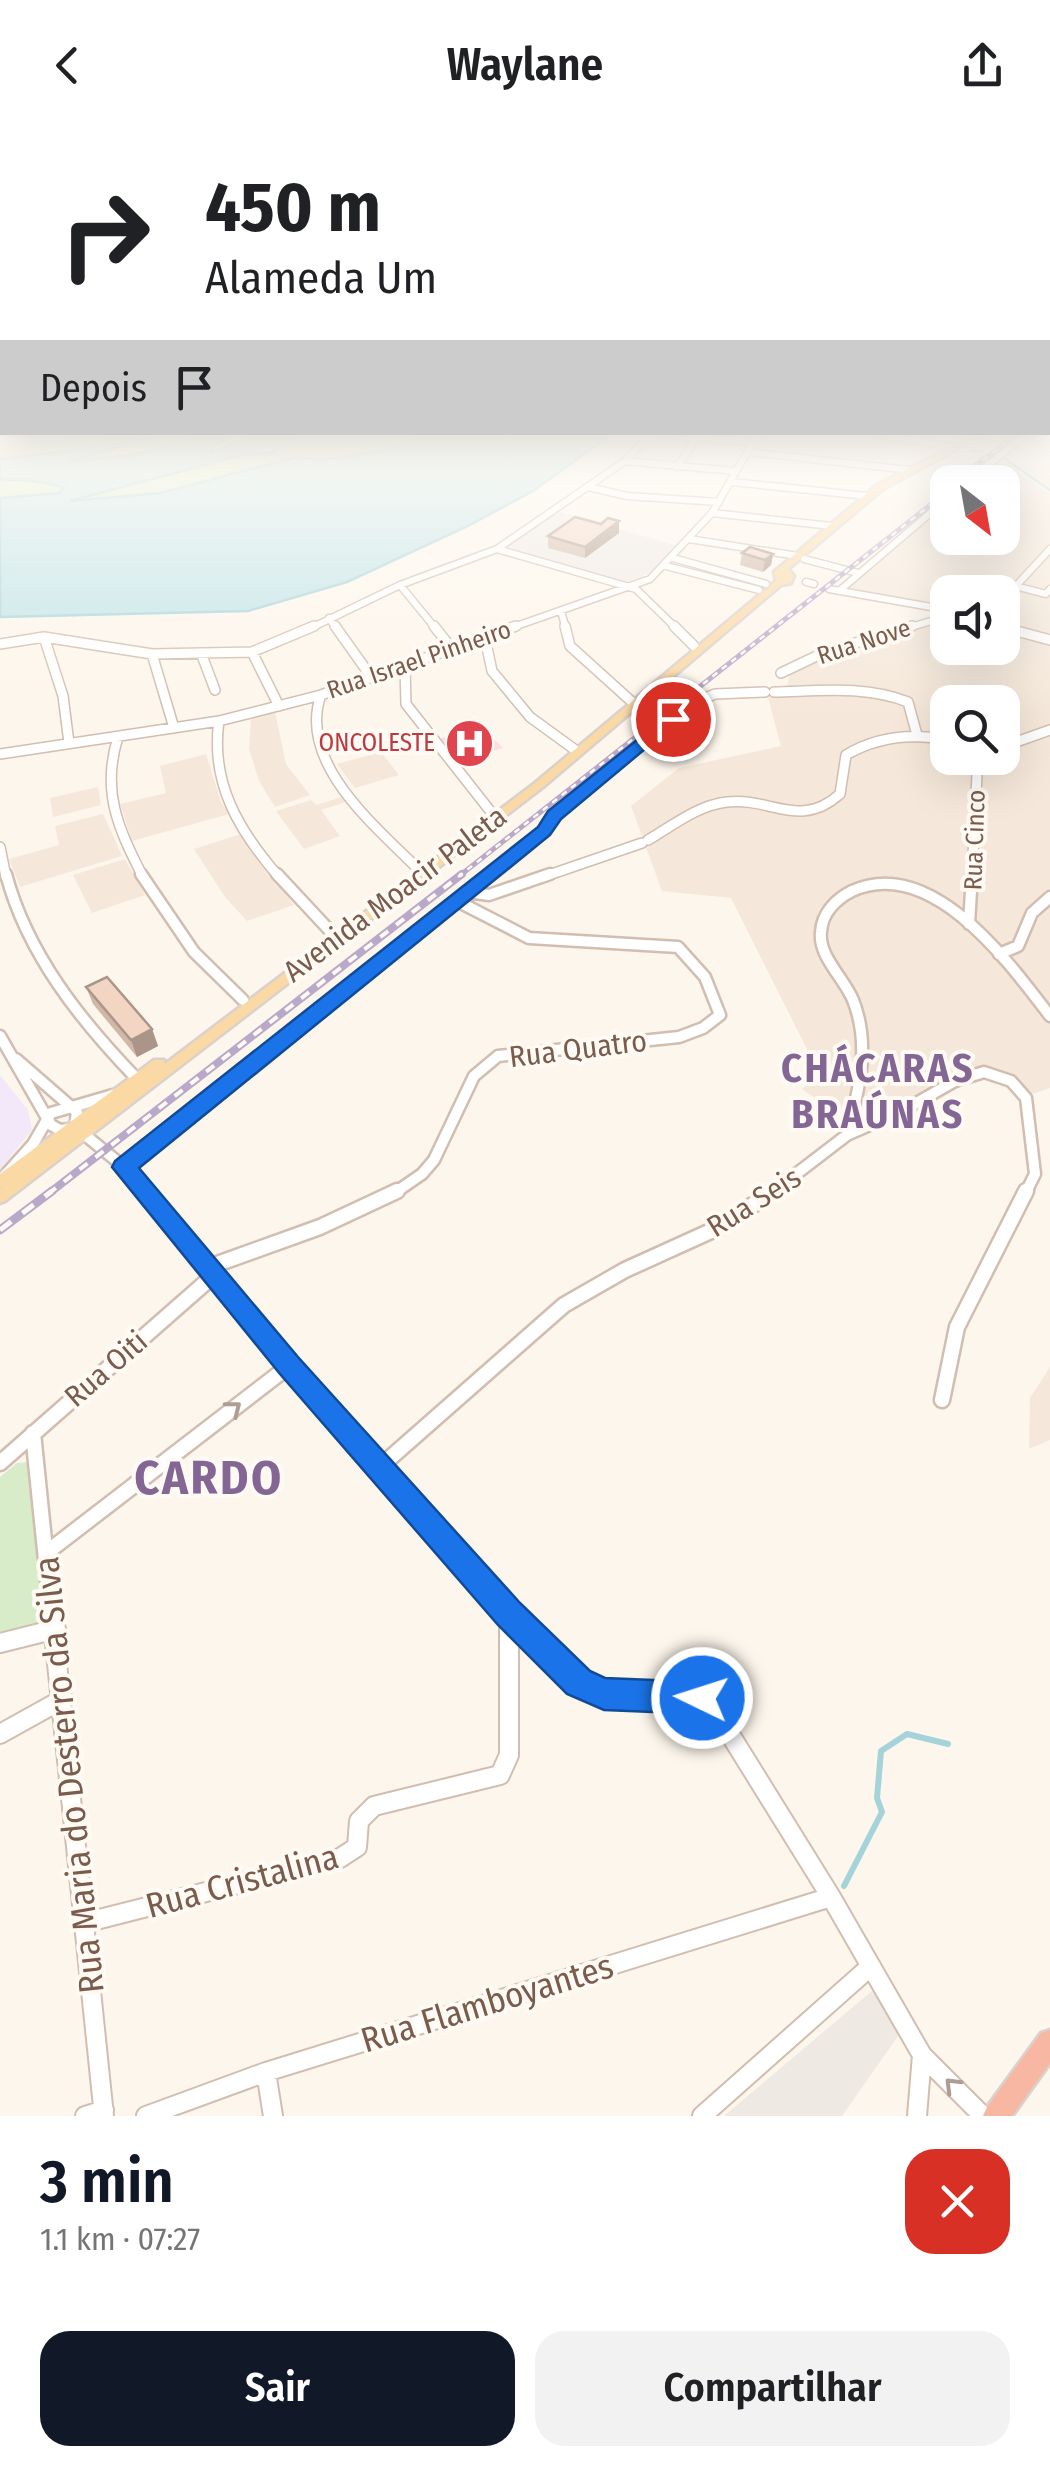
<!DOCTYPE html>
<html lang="pt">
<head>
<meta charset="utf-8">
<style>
  :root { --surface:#fff; --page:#f2f2f2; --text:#202124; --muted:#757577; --accent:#111827 }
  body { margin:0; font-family:"Fira Sans Condensed",sans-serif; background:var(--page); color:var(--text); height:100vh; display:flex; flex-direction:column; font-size:38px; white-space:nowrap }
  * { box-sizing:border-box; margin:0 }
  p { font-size:32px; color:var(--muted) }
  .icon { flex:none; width:55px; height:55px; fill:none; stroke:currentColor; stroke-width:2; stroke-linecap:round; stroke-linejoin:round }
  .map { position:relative; height:1986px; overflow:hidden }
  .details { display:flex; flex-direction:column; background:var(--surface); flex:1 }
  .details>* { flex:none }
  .top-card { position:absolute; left:0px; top:0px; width:1050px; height:305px; box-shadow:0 10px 40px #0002; background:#fff; color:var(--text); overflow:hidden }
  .needle { width:65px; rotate:149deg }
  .controls { position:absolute; left:930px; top:335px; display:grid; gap:20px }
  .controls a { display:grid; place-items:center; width:90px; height:90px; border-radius:20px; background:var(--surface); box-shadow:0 10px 40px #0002; font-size:50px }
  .pin { position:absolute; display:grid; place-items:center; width:85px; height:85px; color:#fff; margin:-42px; border:5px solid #fff; border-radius:50%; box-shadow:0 2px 10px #0007 }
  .me { position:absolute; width:110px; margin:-55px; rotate:274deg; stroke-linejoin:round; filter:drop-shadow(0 0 8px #0008) }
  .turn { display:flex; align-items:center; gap:35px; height:210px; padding:0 40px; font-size:45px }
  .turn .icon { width:130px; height:130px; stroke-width:2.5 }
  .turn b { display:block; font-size:70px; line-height:85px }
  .then { display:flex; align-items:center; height:95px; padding:0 40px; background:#0003; gap:20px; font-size:38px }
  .round { display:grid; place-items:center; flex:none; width:105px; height:105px; border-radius:30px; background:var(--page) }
  .overview { display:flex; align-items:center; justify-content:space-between; height:170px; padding:0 40px }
  h1 { font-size:60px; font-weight:600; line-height:75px; color:var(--accent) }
  .action { display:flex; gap:20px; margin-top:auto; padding:20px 40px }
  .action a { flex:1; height:115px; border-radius:30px; background:var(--accent); color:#fff; font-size:40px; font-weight:600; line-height:115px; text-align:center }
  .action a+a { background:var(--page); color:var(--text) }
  header { display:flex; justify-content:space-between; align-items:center; height:130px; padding:0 40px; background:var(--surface); font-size:45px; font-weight:600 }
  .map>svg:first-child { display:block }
</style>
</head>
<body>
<header><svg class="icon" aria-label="back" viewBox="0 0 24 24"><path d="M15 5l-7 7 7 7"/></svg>Waylane<svg class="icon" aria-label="share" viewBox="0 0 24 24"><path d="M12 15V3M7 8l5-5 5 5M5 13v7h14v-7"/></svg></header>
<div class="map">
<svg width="1050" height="1986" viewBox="0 0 1050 1986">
  <rect width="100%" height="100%" fill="#fdf6ec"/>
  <!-- residential -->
  <path fill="#f5e8da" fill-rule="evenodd" d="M1032,304H1050V358L1006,324Z
    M1001,330L1050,364V509L1003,495L1002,462H948L947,476L841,461L947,372L948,408H1002V352H972Z
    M947,484L948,518H1002L1003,498L1050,512V958L1033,964L1011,945L982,937L963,941L865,992L841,986L802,959L820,945L731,768L662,761L631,676L679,638L781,616L766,560L786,559L790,544L825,524ZM948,572H1002V628H948Z
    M275,582L286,634L310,665L275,677L259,651L249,619L251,589Z
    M381,622L399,645L355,658L337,634Z
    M206,624L221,672L229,684L132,711L120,674L166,663L160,636Z
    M98,657L101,675L53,687L50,668Z
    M345,666L349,671L321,680L340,706L304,719L276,681L311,670L316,675Z
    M103,684L122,726L20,757L9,729L59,715L55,696Z
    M241,704L268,742L294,775L247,791L225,767L194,719Z
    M125,729L145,765L92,783L73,745Z
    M1050,1237V1310L1029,1319L1030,1268Z"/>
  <!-- industrial -->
  <path fill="#efe9e4" d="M556,381L675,415L652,442L621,454L503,420Z
    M873,1860L903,1899L842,1986H724Z"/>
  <!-- education -->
  <path fill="#f3e8fa" d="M0,945L28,980L32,1000L0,1040Z"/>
  <!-- medical -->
  <path fill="#fbdfe3" d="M481,596L503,618L457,632L439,609Z"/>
  <!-- green -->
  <path fill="#d8ecc9" d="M71,304L106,305L108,308L84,319L0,329V320Z
    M162,304H208L132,325L62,332Z
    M297,304H431L383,320L321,331L297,327L160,363L66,371L242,325L273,323Z
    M0,350L62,353L64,357L59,363L0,368Z
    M31,1332L50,1497L0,1502V1347L17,1333Z"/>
  <!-- water -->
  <path fill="#bfe3e8" stroke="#a5d3da" stroke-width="2.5" d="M98,304H162L68,332L132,325L208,304H235L214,315L211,323L256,304H297L273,323L242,325L70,371L160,363L297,327L322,331L383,320L431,304H612L533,361L468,396L347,452L248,481L0,487V368L59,363L64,357L28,350H0V329L84,319L108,308Z"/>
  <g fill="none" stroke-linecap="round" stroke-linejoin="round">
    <!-- stream-far1 -->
    <path stroke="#a5d3da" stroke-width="2.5" d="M893,304L944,312
      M971,320L982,323
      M1005,329L1050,360"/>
    <!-- stream -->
    <path stroke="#a5d3da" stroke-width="6" d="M844,1756L882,1682L877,1668L881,1621L907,1604L948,1614"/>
    <defs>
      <path id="minor-far4" d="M652,304L753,312
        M874,304L955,317
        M959,304L972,313
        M749,322L910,340
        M625,331L735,341
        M677,337L699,304
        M732,352L867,366
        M967,352L1027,304
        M588,357L627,366L719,372
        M712,383L832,396
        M689,409L798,426
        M497,419L636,459L677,499
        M673,428L766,454
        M804,429L858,443
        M666,436L759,460
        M806,452L814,454
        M400,455L436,499
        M1015,456L1046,464L1050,459
        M829,459L948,480
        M839,461L948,368
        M1002,471L1050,419
        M561,481L566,499
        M329,488L337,499
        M1002,497L1009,499
        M309,499L400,455L497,419L625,331L651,304
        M508,499L650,449L712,383L753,312L763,304
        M904,499L948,486"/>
      <path id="minor-far3" d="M335,496L372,548
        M434,496L452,519
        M565,496L570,516L631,571
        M674,496L694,516
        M1002,497L1050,510
        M44,507L63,566L69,613
        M485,508L492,541L530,587L574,619
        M0,514L44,507L152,524L252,522L314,496
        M252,522L279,576
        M201,523L215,560
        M152,524L174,598
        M405,537L406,574L491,682
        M781,543L825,522L912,496
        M774,562C819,561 865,555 908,572L917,605
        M321,565C297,632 374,695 417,738
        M219,591C210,653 239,701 279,747
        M118,607C101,661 118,698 143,747
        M1002,617L1050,600
        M0,624L219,591L321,565L516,496
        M648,710C672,696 698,675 727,672C771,667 800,700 840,664L846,625C878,606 912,603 948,610
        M0,717L6,747
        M487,747L544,701L555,685L693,573L715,564L765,562
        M543,747L642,713
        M972,747L977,644L984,628"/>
      <path id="minor-far2" d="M6,744C27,824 81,891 137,949
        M141,744L194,822L243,870
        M277,744L331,802
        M469,762L489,765L550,744
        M969,794L972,744
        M999,824L1018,816L1032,783L1050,767
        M0,906L51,995L60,1000L71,999
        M16,929L77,982L75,997
        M79,1000L124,1037L146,1064
        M847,1005C859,960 871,915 853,870C844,848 818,826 821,802C822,783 836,769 852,761C931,725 1008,831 1050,886
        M124,1037L490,744
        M0,1051L33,1014L51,983L113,965
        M393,1064L422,1044L434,1030L474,946L498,926L679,907L703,898L720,885L705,847L678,817L529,808L457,771
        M770,1064L847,1005L904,980L955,951L984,942L1011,951L1026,968L1035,1044L1025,1064"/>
      <path id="minor-far1" d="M144,1061L289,1236L496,1469
        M206,1138L320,1097L397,1061
        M942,1270L957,1197L1026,1061
        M33,1303L50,1469
        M0,1333L213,1146
        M381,1336L564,1175L625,1140L722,1096L773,1061
        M46,1423L289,1236"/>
      <path id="minor" d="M50,1466L104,1986
        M493,1466C517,1493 571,1557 605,1564C645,1572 674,1557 713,1577L831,1767L922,1925L983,1986
        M0,1513L56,1499
        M0,1604L63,1569
        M84,1793L340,1728L357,1717L359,1691L374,1676L500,1645L509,1625V1484
        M266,1942L273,1986
        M85,1986L104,1980
        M146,1986L266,1942L831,1767
        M702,1986L871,1836
        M917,1986L922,1925"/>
      <path id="major" d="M977,304H985L883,359L788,439L794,446L791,453L781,455L543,657L5,1071L0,1073V1059L3,1057L0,1058V1044L154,930H164L165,934L535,653L776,451L774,442L877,355Z"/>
      <path id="highway" d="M1050,1900V1933L1012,1986H983L987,1977L1041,1903Z"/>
    </defs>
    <!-- minor-far4 casing -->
    <use href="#minor-far4" stroke="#d1beb0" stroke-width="9"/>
    <!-- minor-far3 casing -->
    <use href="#minor-far3" stroke="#d1beb0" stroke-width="12"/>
    <!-- minor-far2 casing -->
    <use href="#minor-far2" stroke="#d1beb0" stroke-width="15"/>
    <!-- minor-far1 casing -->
    <use href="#minor-far1" stroke="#d1beb0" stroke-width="19"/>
    <!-- minor casing -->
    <use href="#minor" stroke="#d1beb0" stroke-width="22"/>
    <!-- major casing -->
    <use href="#major" stroke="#dad1cd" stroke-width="5"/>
    <!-- highway casing -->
    <use href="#highway" stroke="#dad1cd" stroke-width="5"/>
    <!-- minor-far4 -->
    <use href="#minor-far4" stroke="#fff" stroke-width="6"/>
    <!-- minor-far3 -->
    <use href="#minor-far3" stroke="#fff" stroke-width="9"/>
    <!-- minor-far2 -->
    <use href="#minor-far2" stroke="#fff" stroke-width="10"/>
    <!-- minor-far1 -->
    <use href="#minor-far1" stroke="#fff" stroke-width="14"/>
    <!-- minor -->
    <use href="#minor" stroke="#fff" stroke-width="18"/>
    <!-- major -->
    <use href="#major" fill="#fbd9a5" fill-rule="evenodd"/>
    <!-- highway -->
    <use href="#highway" fill="#f7b7a3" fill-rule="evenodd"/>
    <defs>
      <path id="rail-far2" d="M954,352L1017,304
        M458,747L948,361"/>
      <path id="rail-far1" d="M48,1064L462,744"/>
      <path id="rail" d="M0,1100L52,1061"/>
    </defs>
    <!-- rail-far2 casing -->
    <use href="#rail-far2" stroke="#b9a8c9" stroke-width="5"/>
    <!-- rail-far1 casing -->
    <use href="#rail-far1" stroke="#b9a8c9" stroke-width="8"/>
    <!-- rail casing -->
    <use href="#rail" stroke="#b9a8c9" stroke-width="9"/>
    <!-- rail-far2 -->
    <use href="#rail-far2" stroke="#fffaf3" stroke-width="2.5" stroke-dasharray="6" stroke-linecap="butt"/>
    <!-- rail-far1 -->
    <use href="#rail-far1" stroke="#fffaf3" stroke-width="4" stroke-dasharray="10" stroke-linecap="butt"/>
    <!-- rail -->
    <use href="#rail" stroke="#fffaf3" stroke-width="5" stroke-dasharray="14" stroke-linecap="butt"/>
  </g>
  <!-- wall -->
  <path fill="#d1b7a8" d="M619,391V403L585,428L548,418V406Z
    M742,423L773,424L771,435L763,442L740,435Z
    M86,857L152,899L158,916L137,927L93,874Z"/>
  <!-- shaded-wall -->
  <path fill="#aa9588" d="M619,391V403L585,428V417Z
    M773,424L771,435L763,442L765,430Z
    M152,899L158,916L137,927L131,910Z"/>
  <!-- building -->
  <path fill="#f3d5c3" stroke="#aa9588" stroke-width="2.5" d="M575,387L601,394L608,388L619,391L585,417L548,406Z
    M750,417L773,424L765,430L742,423Z
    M107,847L152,899L131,910L86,857Z"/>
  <!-- one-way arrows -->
  <defs><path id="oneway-chevron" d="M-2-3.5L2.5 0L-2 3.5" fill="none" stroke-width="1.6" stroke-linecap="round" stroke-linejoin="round" transform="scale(2.5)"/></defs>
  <g stroke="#af9d94">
    <use href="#oneway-chevron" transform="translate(234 1278) rotate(-38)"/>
    <use href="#oneway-chevron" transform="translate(952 1955) rotate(-135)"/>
  </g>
  <!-- sky -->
  <linearGradient id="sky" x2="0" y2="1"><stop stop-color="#97c7e8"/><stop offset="0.52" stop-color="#fefbf6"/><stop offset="1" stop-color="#fefbf6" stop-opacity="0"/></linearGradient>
  <rect width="1050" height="582" fill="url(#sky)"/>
  <!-- route -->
  <path fill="#1a73e8" stroke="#114b97" stroke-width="2.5" d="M667,586L681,589L561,689L550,705L139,1038L298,1227L520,1473L590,1541L605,1548L702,1552L713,1557L718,1568L713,1579L702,1584L604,1580L567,1564L498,1495L280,1244L112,1037L115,1031L538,697L548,681Z"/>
  <!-- icons -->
  <defs>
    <symbol id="hospital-disc" viewBox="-11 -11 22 22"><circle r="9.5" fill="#e0444e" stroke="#fffaf3"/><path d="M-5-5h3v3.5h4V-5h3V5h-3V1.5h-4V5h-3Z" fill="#fff"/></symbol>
  </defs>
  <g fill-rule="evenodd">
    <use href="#hospital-disc" x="442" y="586" width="55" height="55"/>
  </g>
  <g text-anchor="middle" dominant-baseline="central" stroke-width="8" stroke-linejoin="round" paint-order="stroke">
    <!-- far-street labels -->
    <g font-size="25" fill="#7a5c4d" stroke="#fffaf3">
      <text transform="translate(864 512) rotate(-18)">Rua Nove</text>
      <text transform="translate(419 530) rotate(-19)">Rua Israel Pinheiro</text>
      <text transform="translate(975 710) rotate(-88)">Rua Cinco</text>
    </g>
    <!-- far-health labels -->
    <g font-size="25" fill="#be3a42" stroke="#fffaf3" text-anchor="end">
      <text x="435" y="613">ONCOLESTE</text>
    </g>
    <!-- street labels -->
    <g font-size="30" fill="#7a5c4d" stroke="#fffaf3">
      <text transform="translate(395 764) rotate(-37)">Avenida Moacir Paleta</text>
      <text transform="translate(578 919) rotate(-7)">Rua Quatro</text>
      <text transform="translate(754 1072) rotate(-32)">Rua Seis</text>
      <text transform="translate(106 1239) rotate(-41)">Rua Oiti</text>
    </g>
    <!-- near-street labels -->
    <g font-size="35" fill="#7a5c4d" stroke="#fffaf3">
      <text transform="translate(69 1645) rotate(-96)">Rua Maria do Desterro da Silva</text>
      <text transform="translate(242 1751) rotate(-15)">Rua Cristalina</text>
      <text transform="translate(487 1873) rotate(-17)">Rua Flamboyantes</text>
    </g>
    <!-- district labels -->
    <g font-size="40" font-weight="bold" letter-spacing="2.5" fill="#846695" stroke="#fffaf3">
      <text x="878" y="939">CHÁCARAS<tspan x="878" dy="46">BRAÚNAS</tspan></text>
    </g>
    <!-- near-district labels -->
    <g font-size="48" font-weight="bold" letter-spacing="2.5" fill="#846695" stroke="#fffaf3">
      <text x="209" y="1348">CARDO</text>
    </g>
  </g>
</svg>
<div class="controls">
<a><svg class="needle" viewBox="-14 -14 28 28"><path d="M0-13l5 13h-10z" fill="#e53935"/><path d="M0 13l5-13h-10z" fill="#757577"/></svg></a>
<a><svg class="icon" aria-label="sound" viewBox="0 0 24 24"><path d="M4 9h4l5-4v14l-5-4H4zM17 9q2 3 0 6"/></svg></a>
<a><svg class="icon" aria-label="search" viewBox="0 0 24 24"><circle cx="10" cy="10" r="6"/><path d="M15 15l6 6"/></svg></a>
</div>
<div class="pin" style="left:673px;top:589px;background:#d93025"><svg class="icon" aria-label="arrive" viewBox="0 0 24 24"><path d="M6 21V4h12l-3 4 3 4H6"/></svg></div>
<svg class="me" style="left:702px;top:1568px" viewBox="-20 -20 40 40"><circle r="17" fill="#1a73e8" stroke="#fff" stroke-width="3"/><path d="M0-11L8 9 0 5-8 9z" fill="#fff"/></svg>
<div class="top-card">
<div class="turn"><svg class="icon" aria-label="right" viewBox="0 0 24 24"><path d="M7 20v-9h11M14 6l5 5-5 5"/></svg><div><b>450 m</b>Alameda Um</div></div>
<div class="then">Depois<svg class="icon" aria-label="arrive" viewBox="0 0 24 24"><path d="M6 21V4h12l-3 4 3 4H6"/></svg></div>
</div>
</div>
<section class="details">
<div class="overview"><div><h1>3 min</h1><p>1.1 km · 07:27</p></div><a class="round" style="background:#d93025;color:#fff"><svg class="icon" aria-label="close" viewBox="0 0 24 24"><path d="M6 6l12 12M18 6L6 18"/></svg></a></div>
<div class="action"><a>Sair</a><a>Compartilhar</a></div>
</section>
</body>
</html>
